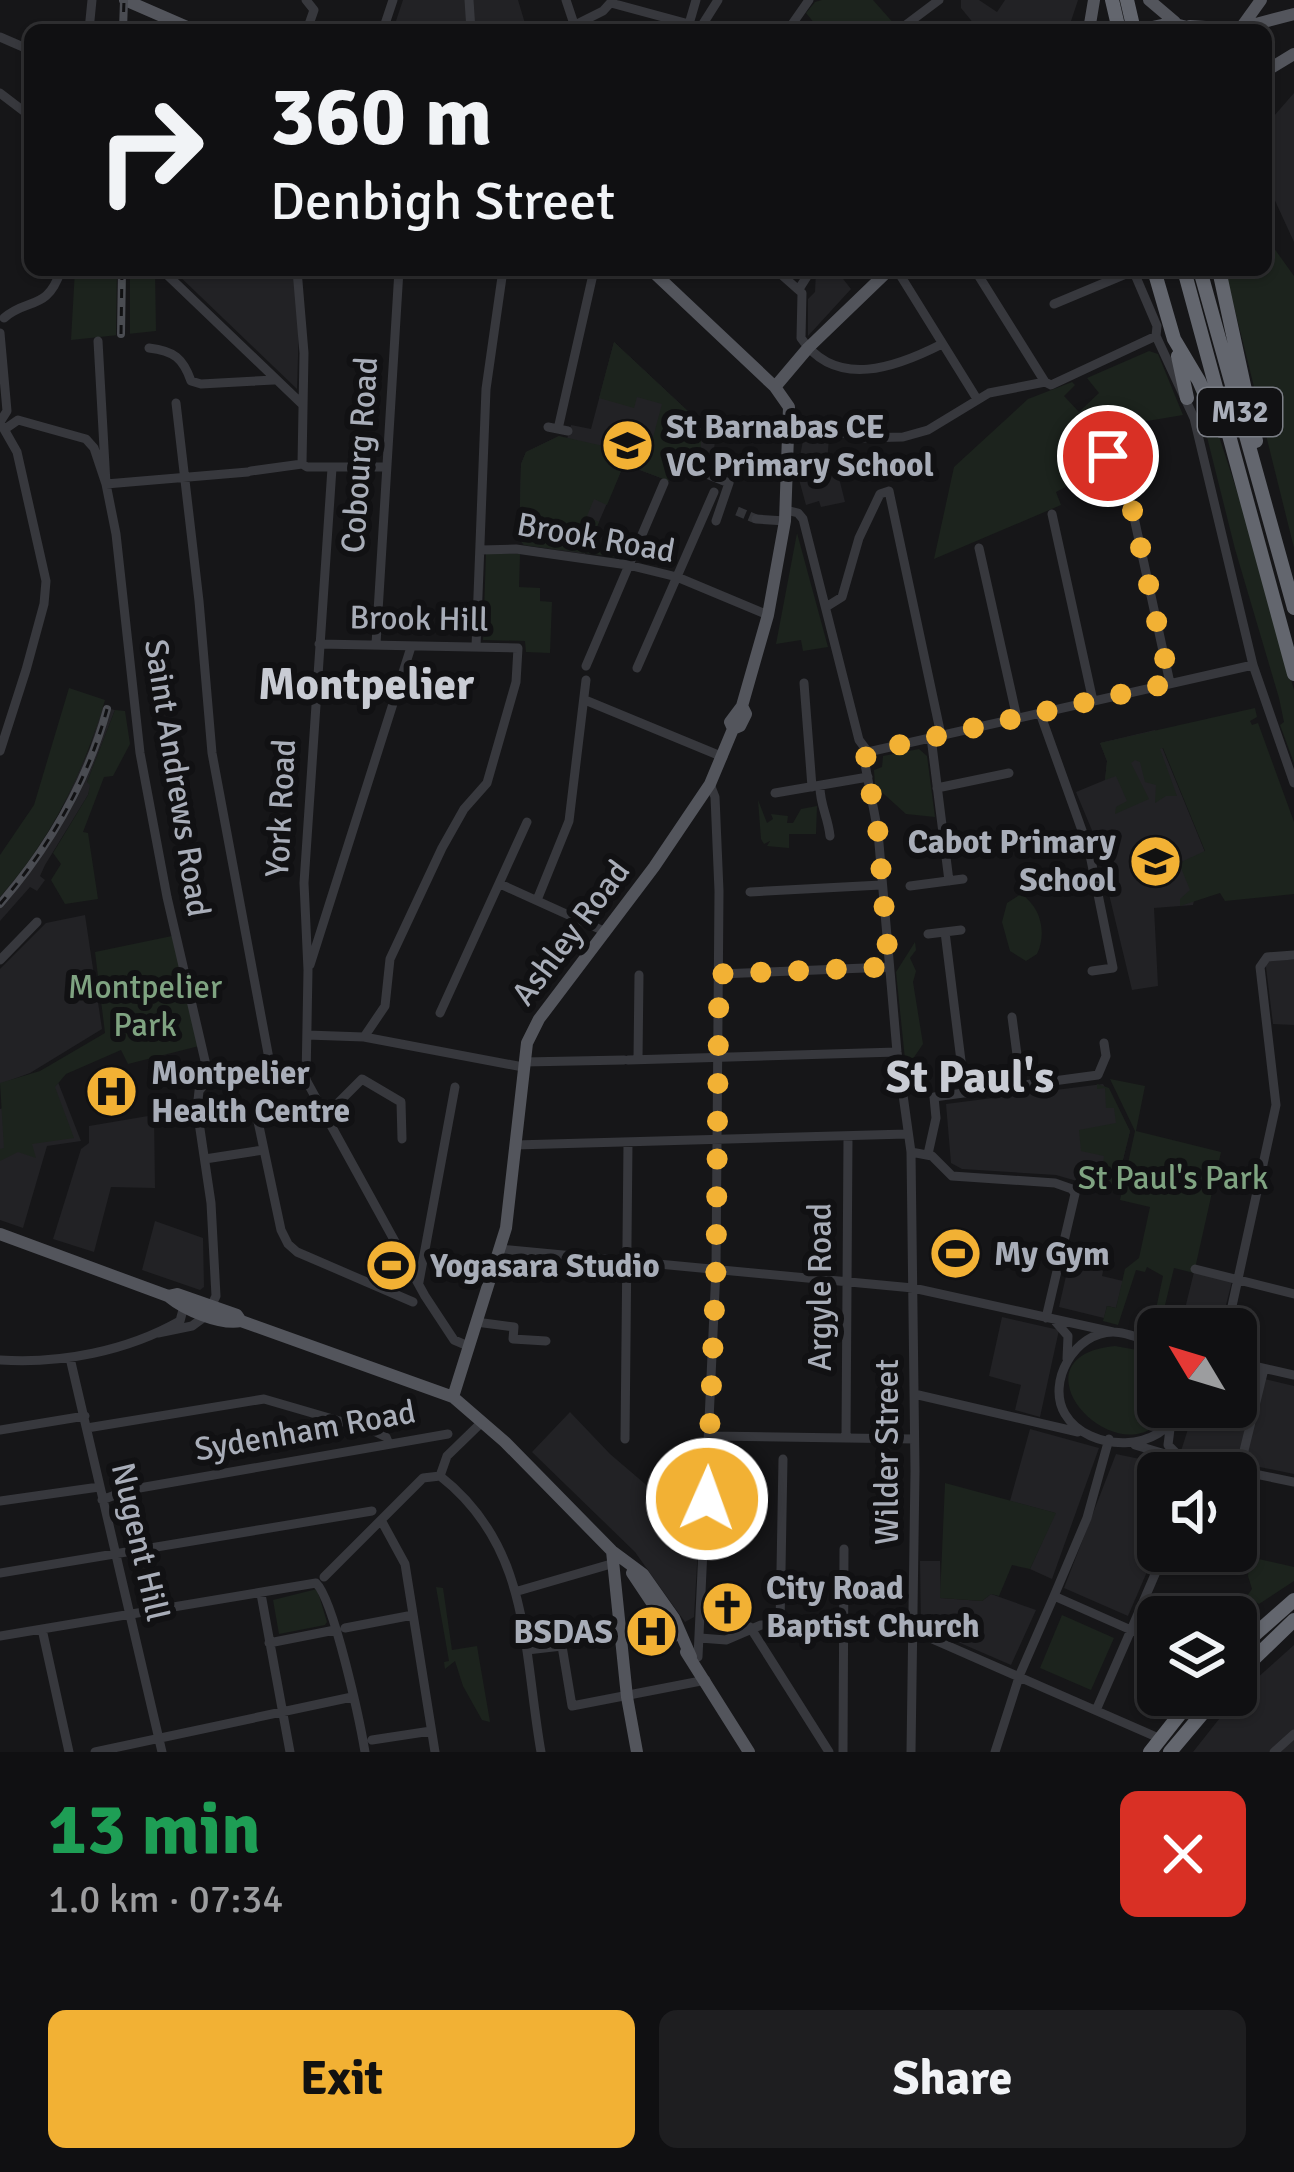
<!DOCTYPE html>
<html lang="en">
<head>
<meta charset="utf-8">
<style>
  :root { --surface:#101012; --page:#1e1e20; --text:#f1f3f6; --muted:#9c9d9f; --line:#303032; --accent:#f2b134 }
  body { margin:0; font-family:Signika,sans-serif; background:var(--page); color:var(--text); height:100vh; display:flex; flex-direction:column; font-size:45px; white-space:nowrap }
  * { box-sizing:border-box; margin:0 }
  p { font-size:39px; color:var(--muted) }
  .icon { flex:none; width:66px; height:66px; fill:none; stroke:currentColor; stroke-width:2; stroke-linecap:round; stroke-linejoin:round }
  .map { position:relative; height:1752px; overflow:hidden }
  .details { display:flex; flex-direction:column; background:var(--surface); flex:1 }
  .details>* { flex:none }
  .guide { position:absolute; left:24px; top:24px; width:1248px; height:252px; border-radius:18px; box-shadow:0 3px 9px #0004,0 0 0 3px var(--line); background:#101012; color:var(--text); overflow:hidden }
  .needle { width:78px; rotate:308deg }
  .tools { position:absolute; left:1137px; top:1308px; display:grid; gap:24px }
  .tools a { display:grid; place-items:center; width:120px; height:120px; border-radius:18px; background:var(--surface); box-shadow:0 3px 9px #0004,0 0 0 3px var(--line); font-size:60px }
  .pin { position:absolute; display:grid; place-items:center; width:102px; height:102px; color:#fff; margin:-51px; border:6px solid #fff; border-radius:50%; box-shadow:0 3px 12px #0007 }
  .me { position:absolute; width:132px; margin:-66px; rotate:2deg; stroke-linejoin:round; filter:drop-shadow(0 0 9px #0008) }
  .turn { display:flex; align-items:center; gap:42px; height:252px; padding:0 48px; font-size:54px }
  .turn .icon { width:156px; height:156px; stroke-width:2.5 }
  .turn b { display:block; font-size:84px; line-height:102px }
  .round { display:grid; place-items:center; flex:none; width:126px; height:126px; border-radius:18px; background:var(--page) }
  .overview { display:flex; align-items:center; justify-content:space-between; height:204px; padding:0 48px }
  h1 { font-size:72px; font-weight:800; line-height:90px; color:#1e9e55 }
  .action { display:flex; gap:24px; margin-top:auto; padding:24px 48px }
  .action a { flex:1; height:138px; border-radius:18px; background:var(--accent); color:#111; font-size:48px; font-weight:800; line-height:138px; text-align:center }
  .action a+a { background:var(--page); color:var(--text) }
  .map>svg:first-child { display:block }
</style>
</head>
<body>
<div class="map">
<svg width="1294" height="1752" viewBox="0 0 1294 1752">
  <rect width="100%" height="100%" fill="#161618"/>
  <!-- built -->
  <path fill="#222225" d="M403,0H518L527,30H393Z
    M961,0H979L997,12L1005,0H1078L1068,30H979L961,8Z
    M1294,93V242L1266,181V125Z
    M173,270H293L299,324L297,389Z
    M816,270H836L851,289L808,336V299L815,292Z
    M614,342L691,414V427L716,428L713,462L681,452L669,481L624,464L585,554L524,545L519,539L521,464L526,452L559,436L567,439L571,425L591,429Z
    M805,430L829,439L826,473L838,474L845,502L821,507L819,501L806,505L797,472Z
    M102,707L115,710L87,782L91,784L88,795L45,865L40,876L45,880L37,891L30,887L0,921V897L42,845L60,813L90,747Z
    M1155,730L1205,852L1193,905L1154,908L1158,986L1132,990L1096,840L1076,792L1105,780L1107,761L1100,743Z
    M85,915L102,1029L30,1073L0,1084V969L46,923Z
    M1265,959L1294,960V1025L1273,1024Z
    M56,1077L81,1141L47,1146L23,1228L0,1220V1109L26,1100Z
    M1103,1084L1130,1131L1115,1192L1056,1175L962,1169L951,1163L946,1104Z
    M154,1115L155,1188L111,1187L94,1252L53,1239L81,1149L89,1143V1126Z
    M155,1221L203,1238L204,1287L200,1290L142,1270Z
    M1073,1245L1107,1253L1102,1276L1123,1281L1116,1308L1107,1306L1104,1318L1059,1307Z
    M1195,1268L1233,1277L1220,1329H1180Z
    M1002,1317L1059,1330L1040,1417L1015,1410L1021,1385L989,1376Z
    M1236,1372L1294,1386V1474L1181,1451L1195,1407H1236Z
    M570,1412L610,1454L699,1530L694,1617L685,1622L635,1552L532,1452Z
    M1030,1429L1099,1448L1052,1579L1030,1569L1055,1513L1010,1501Z
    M1116,1454L1183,1468L1181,1473H1158V1546L1128,1616L1064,1588Z
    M920,1561H940L941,1598L982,1601L991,1594L1036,1610L1011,1665L921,1626Z
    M1294,1645V1752H1193L1238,1695Z"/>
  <!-- green -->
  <path fill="#1c231d" d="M822,0H873L896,26L891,30H820L806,13L815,2Z
    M1266,237L1294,276V548L1225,270H1266Z
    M75,270H117L116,335L130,334V270H155L156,331L71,340Z
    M614,342L691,414V427H702L700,458L681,453L669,481L624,464L607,505L594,499L587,516L599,522L591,541L625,556L624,558L524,545L519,539L521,464L526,452L559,436L648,456L662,404L637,397L634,408L599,398Z
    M1149,351L1158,354L1183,415L1094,430L1084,446L1094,448L1110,464L1056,492L1061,505L934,559L954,467L1028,399L1072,382L1075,385L1064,396L1079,412L1099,393L1087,378Z
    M1192,377L1214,421L1247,522L1294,690V763L1280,725L1284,722L1279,698L1235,549Z
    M797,533L828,647L803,651L801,640L776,644Z
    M486,553L520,554L519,587L540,588V601L552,602L550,653L526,652L525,641L483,640Z
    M69,688L105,700C83,774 51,839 0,897V855L34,805Z
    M1255,708L1257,717L1250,721L1252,725L1258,723L1294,822V894L1225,901L1220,893L1180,906V899L1190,890L1179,863L1205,851L1163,748L1160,749L1177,796H1166L1155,803L1156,785L1145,782L1140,762L1135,760L1131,763L1149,799L1115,814L1116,807L1127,801L1116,776L1105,780L1107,761L1100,743Z
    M115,710L125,711L130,744L113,776L104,777L83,832L88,833L98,899L65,904L51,880L61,864L53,853L88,795L90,785L87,782Z
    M919,749L927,756L935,817L906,814L875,786L874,770L882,767L883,756Z
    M758,800L767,823L773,819L771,814L788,816L787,823H793L801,809L817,806L816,834H789V848L767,846L770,841L764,844L761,839Z
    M1021,894C1041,907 1047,933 1037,954L1026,961L1010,951L1002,922L1007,903Z
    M172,936L199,1046L128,1064L121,1050L66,1074L55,1087L74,1138L32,1144L36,1158L18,1152L0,1161V1149L4,1148L0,1083L40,1071L105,1033L95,952Z
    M915,942L916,950L910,958L916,971L913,982L923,1044L906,1069L896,972Z
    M1110,1079L1145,1086L1136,1131L1221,1152L1194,1273L1174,1268L1158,1334L1138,1329L1145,1316L1153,1318L1160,1311L1156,1309L1163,1276L1147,1267L1145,1272L1136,1270L1118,1325L1103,1321L1107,1306L1116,1308L1125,1269L1139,1258L1150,1207L1120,1200L1135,1131Z
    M1097,1084L1109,1088L1130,1131L1115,1192L1086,1185L1091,1170L1102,1172L1104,1156L1081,1151L1079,1130L1116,1123L1114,1108H1106L1105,1088L1097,1089Z
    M1115,1346L1137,1350L1158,1361V1407H1171C1126,1491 1001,1357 1115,1346Z
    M945,1483L1056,1513L1030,1569L1012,1565L999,1596L991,1594L982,1601L940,1598Z
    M1250,1557L1294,1567V1581L1259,1604L1247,1596L1252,1589L1248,1576Z
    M436,1587L443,1588L452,1650L477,1646L490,1722L482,1720L463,1686L455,1661L445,1669L444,1662L449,1661Z
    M317,1589L327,1622L325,1625L279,1634L273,1600Z
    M1062,1615L1114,1638L1091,1690L1040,1668Z"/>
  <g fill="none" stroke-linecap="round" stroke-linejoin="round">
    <!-- minor-tunnel -->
    <path stroke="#333438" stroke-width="9" stroke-dasharray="9 4.5" stroke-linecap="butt" d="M737,511L756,519"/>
    <!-- minor -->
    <path stroke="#37383d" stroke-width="9" d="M306,0L314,10L307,30
      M469,0L471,30
      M566,0L576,30
      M611,3L711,30
      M689,24L696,0
      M575,25L603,11L613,0
      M701,27L718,0
      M89,30L92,0
      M383,30L393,0
      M788,30L809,0
      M899,30L939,0
      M0,37L30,50
      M0,93L30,116
      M162,270L303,405
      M297,270L304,353L302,464
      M776,270L802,293L801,338C836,390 897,367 942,344
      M897,270L977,399
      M975,270L1045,382L1051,385L1156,336
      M1133,270L1157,326L1156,336L1194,418L1253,665L1294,783
      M799,289L811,270
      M1054,304L1133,271
      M4,318C28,297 47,312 61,270
      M0,333L7,411L0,422
      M98,341L106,484L116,534L140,753L167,897L209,1078
      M149,348C174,351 183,358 191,381L201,384L274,380
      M791,418L860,438L903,437L928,430L989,393L1045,382
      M0,422L17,452L46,581L44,604L26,670L0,751
      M694,424L790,428
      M548,427L568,431
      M5,429L18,420L86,439L94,448L106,484L248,472
      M558,429L594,270
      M1094,441L1125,476L1170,683
      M682,464L729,483L716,521
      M332,468L304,883L308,970L306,1080L425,1296L454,1340L468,1346
      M251,471L302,464L307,467H386
      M889,491L941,735
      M786,510L798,513L803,519L859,740L868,752L864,759L878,832L897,1052L911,1152L915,1471L911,1752
      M1052,514L1093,701
      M756,519L785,521
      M979,548L1017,718
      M481,550L516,549L628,565L677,577L768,615
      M826,607L842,597L859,538L880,494L889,491
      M319,644L518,648L516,682L487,783L464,809L442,848L390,959L385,1006L364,1037
      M376,644L399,270
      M476,647L486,389L503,270
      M586,666L664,483
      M637,668L714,492
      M804,683L812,787
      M585,700L723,757
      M1040,713L1089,850L1113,968L1092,971
      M931,737L949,881
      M868,752L1253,665
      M820,787C820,805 828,817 830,836
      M937,788L1009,773
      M775,793L868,777
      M500,884L606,932
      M910,886L963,879
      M750,892L881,885
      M537,900L569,821L586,680
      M945,932L965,1093
      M928,934L961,930
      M0,960L37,922
      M310,965L411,647
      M719,974L889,967
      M440,1013L527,822
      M1012,1017L1021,1085
      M307,1035L364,1037L523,1067
      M638,1059L639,975
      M628,1060L897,1052
      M524,1062L624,1060
      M256,1112L281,1230L288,1244L297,1252L413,1302
      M325,1116L362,1079L401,1102L402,1139
      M515,1145L907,1134
      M911,1152L932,1156L952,1176L1055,1183L1072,1189L1075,1194L1046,1318
      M928,1154L936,1118L934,1097L1098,1075L1106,1056L1104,1043
      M205,1159L263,1150
      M499,1249L913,1288L1113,1332
      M1195,1269L1294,1294
      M419,1282L455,1087
      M1055,1321L1068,1336L1067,1359
      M476,1322L514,1327L513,1339L546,1341
      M1227,1329L1276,1105L1260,967L1267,957L1294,955
      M158,1333L192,1326L207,1315L216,1296L211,1203L197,1109L199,1091L209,1078L264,1073L270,1064L212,753L199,601L176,403
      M1158,1344C1144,1340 1127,1332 1113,1332C1075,1332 1046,1382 1065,1414C1088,1453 1165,1454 1178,1407
      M70,1358L162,1752
      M0,1360C61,1364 127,1351 180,1321L184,1306
      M1236,1362L1294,1375
      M914,1394L1078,1432
      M87,1428L264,1399L374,1431L386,1437L389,1444
      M0,1430L85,1416
      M710,1436L914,1439
      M846,1437L848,1138
      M625,1439L628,1143
      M1135,1445L1182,1459L1168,1445L1170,1429
      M1182,1459L1294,1482
      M1239,1471L1264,1369
      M440,1476C531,1547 523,1650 541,1752
      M440,1476L447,1456L482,1422
      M102,1500L128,1490L448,1434
      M0,1501L99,1487
      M381,1520L405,1564L435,1752
      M0,1573L372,1511
      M324,1577L423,1478L440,1476
      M518,1591L611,1564
      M261,1594L290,1752
      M1054,1596L1087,1518L1109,1439
      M780,1625L783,1459
      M750,1627L829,1752
      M345,1628L413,1615
      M42,1629L69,1752
      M0,1636L316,1583C334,1600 360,1722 365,1752
      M700,1638L726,1640L761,1625L914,1631L1161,1739
      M1158,1641L1131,1630L1165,1551
      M269,1643L335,1630
      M527,1650L562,1646L572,1706L706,1680
      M698,1657L716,1269L719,891L715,797L710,784
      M372,1740L431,1731
      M95,1752L352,1697
      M843,1752L844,1549
      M995,1752L1020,1674L1054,1596L1131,1630L1097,1708
      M1274,1752L1294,1734"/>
    <!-- major -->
    <path stroke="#53555c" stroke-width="12" d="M125,0L194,30
      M1149,0L1175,22
      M1243,25L1261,0
      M1190,26L1237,29L1294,14
      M1089,30L1094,0
      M1138,30L1171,23L1195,29
      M1266,71L1294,54
      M651,270L775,387L789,407L785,521L768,615L742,706L746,714L740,726L733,729
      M775,387L808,348L889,270
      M0,1234L168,1296L177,1294L237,1315L241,1321L453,1397L505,1442L612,1551L643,1574L674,1618L691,1657
      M168,1296C185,1310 220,1325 241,1321
      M453,1397L506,1228L527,1043L539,1019L654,867L710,784L733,729L730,722L742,706
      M612,1551L627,1697L637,1752
      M632,1573L674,1636
      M686,1652L749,1752"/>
    <!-- highway -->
    <path stroke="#63666e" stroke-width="14" d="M1112,0L1119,30
      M1127,0L1134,30
      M1154,270L1174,339L1199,381L1221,431
      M1184,270L1294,674
      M1200,270L1294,608
      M1219,270L1256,441
      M1178,356L1187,398
      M1236,1651L1294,1600
      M1236,1676L1294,1620
      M1150,1752L1195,1695
      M1170,1752L1218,1695"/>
    <defs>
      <path id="rail" d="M123,30L124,0
        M121,334L122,270
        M0,904C50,846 87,783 107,709"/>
    </defs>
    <!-- rail casing -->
    <use href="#rail" stroke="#4a4c52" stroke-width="8"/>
    <!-- rail -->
    <use href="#rail" stroke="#111113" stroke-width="3" stroke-dasharray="9" stroke-linecap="butt"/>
  </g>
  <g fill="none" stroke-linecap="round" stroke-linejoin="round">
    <!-- route -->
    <path stroke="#f2b134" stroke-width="21" stroke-dasharray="0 37.8" d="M707,1499L716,1269L719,974L889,967L878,832L865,759L868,752L1170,683L1125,476L1108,456"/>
  </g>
  <!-- icons -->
  <defs>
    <symbol id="school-disc" viewBox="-11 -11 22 22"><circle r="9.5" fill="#f2b134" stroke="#111113"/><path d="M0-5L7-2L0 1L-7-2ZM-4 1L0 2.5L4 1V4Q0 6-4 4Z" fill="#111"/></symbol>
    <symbol id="hospital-disc" viewBox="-11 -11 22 22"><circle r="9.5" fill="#f2b134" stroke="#111113"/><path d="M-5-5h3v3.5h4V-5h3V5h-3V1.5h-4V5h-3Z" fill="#111"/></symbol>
    <symbol id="stadium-disc" viewBox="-11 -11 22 22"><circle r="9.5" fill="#f2b134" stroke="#111113"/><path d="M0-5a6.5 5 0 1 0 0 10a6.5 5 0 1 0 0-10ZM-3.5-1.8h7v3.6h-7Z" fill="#111"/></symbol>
    <symbol id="church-disc" viewBox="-11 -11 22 22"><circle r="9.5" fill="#f2b134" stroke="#111113"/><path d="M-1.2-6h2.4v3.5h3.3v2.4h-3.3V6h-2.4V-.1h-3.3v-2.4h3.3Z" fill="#111"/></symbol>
  </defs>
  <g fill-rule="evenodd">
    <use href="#school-disc" x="598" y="416" width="59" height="59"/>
    <use href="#school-disc" x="1126" y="832" width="59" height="59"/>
    <use href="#hospital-disc" x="82" y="1062" width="59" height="59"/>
    <use href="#stadium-disc" x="926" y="1224" width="59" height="59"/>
    <use href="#stadium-disc" x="362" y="1236" width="59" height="59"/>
    <use href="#church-disc" x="698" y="1578" width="59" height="59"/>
    <use href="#hospital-disc" x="622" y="1602" width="59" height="59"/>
  </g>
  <g text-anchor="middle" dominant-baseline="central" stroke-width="12" stroke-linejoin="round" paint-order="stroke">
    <!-- shield labels -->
    <rect fill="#111113" stroke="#7b7e86" stroke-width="3" x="1198" y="388" width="84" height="48" rx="9"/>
    <g font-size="30" font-weight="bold" fill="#a8adb8">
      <text x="1240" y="412">M32</text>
    </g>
    <!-- poi labels -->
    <g font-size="33" font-weight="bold" fill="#a8adb8" stroke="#111113" text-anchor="start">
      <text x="666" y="427">St Barnabas CE<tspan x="666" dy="38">VC Primary School</tspan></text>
      <text x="1116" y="842" text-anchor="end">Cabot Primary<tspan x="1116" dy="38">School</tspan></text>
      <text x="151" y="1073">Montpelier<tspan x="151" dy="38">Health Centre</tspan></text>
      <text x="994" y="1254">My Gym</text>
      <text x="430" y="1266">Yogasara Studio</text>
      <text x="766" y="1588">City Road<tspan x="766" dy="38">Baptist Church</tspan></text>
      <text x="613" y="1632" text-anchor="end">BSDAS</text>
    </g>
    <!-- street labels -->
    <g font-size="33" fill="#a8adb8" stroke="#111113">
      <text transform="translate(360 455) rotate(-86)">Cobourg Road</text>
      <text transform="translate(596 538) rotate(10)">Brook Road</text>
      <text transform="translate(419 619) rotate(1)">Brook Hill</text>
      <text transform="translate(177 778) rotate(81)">Saint Andrews Road</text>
      <text transform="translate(281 808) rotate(-87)">York Road</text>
      <text transform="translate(571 933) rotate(-53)">Ashley Road</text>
      <text transform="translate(820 1287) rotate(-90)">Argyle Road</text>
      <text transform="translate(305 1431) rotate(-10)">Sydenham Road</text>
      <text transform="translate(887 1452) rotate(-90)">Wilder Street</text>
      <text transform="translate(140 1542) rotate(77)">Nugent Hill</text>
    </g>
    <!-- park labels -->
    <g font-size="33" fill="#7fa381" stroke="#111113">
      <text x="145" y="987">Montpelier<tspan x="145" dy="38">Park</tspan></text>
      <text x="1173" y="1178">St Paul's Park</text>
    </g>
    <!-- district labels -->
    <g font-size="45" font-weight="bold" fill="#c9ccd4" stroke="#111113">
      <text x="366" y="684">Montpelier</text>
      <text x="970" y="1077">St Paul's</text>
    </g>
  </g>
</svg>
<div class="tools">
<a><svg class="needle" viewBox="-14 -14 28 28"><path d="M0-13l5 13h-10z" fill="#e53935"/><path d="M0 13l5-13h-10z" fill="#9c9d9f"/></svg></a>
<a><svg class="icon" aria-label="sound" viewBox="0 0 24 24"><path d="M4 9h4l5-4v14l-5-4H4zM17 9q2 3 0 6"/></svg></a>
<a><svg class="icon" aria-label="layers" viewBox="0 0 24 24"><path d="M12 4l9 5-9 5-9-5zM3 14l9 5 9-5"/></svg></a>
</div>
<div class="pin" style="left:1108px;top:456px;background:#d93025"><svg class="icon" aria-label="arrive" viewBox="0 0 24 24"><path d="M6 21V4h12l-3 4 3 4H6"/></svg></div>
<svg class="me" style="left:707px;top:1499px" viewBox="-20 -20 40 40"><circle r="17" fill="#f2b134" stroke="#fff" stroke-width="3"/><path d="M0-11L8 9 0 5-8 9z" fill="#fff"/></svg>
<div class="guide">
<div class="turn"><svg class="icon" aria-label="right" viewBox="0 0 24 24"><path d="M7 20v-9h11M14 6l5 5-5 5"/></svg><div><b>360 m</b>Denbigh Street</div></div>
</div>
</div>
<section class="details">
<div class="overview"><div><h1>13 min</h1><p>1.0 km · 07:34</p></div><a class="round" style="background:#d93025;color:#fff"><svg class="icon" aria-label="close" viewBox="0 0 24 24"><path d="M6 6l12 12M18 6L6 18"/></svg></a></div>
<div class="action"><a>Exit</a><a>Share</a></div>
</section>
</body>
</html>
